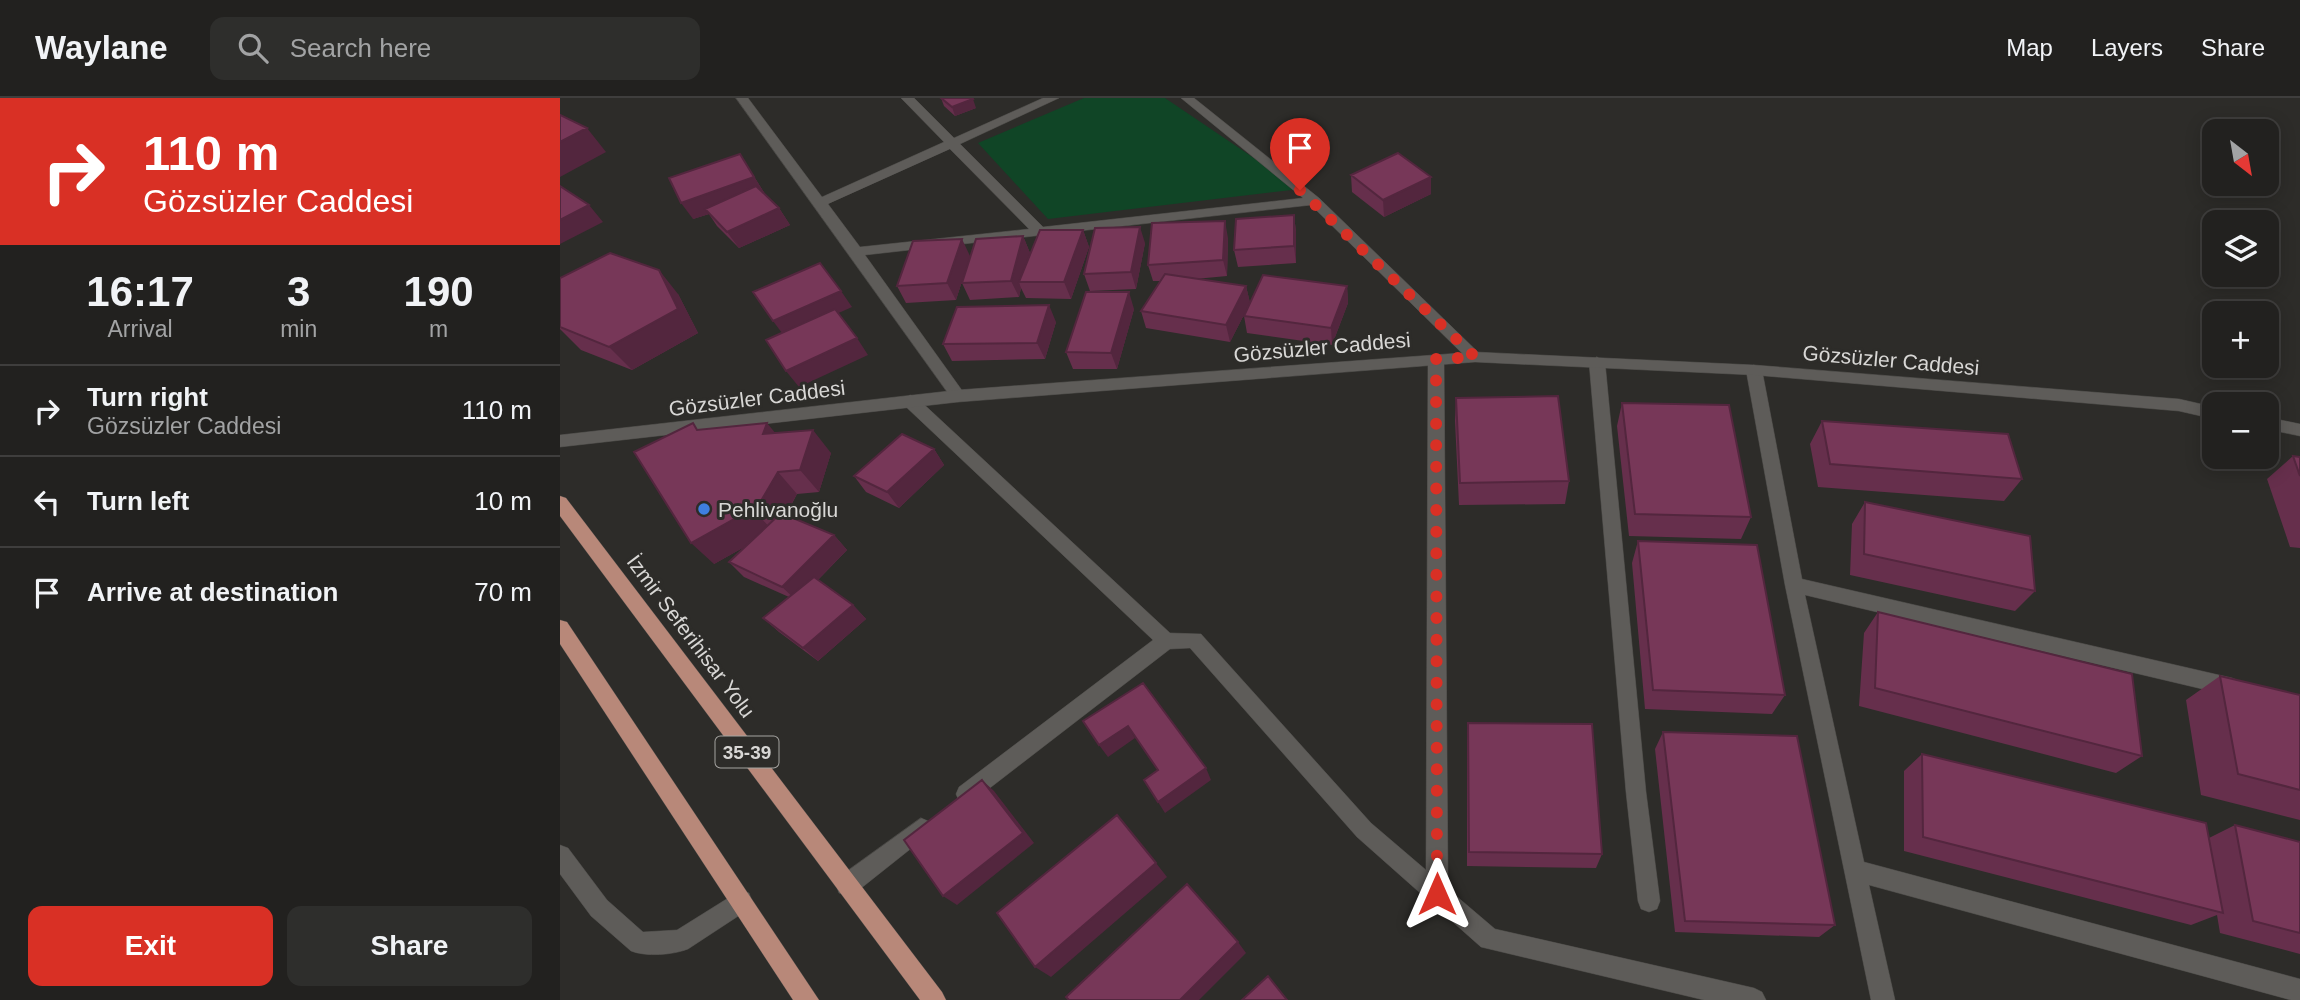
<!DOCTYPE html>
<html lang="en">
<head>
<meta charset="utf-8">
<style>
  :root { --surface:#22211f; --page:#2e2e2c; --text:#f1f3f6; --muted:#a2a3a4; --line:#3f3e3d; --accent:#d93025 }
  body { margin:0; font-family:Helvetica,sans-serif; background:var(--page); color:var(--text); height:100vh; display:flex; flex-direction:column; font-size:26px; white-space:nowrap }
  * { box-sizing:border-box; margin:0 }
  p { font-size:23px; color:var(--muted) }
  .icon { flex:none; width:38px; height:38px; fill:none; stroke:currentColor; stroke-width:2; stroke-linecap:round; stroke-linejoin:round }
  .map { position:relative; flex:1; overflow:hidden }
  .panel { display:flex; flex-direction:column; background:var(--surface); width:560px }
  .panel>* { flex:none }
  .hud { background:#d93025; color:#fff; overflow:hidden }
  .needle { width:46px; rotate:149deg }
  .fabs { position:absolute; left:1642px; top:21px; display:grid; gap:14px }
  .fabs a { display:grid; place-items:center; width:77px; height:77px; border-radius:14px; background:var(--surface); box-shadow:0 4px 18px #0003,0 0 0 2px var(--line); font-size:35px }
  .pin { position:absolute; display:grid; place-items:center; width:60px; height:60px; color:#fff; margin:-72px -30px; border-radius:50% 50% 50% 0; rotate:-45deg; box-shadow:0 0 7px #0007 }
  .pin .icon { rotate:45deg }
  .me { position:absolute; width:77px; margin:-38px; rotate:0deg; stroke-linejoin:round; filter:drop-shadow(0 0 5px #0008) }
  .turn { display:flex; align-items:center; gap:24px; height:147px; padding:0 28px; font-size:32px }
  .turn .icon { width:91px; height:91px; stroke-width:2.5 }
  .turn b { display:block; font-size:49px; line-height:60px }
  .eta { display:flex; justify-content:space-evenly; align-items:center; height:119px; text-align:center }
  .eta b { font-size:42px; font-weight:700; line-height:49px }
  .action { display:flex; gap:14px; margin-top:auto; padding:14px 28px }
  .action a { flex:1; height:80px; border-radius:14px; background:var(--accent); color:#fff; font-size:28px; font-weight:700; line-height:80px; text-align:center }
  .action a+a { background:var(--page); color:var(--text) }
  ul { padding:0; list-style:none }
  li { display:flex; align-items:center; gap:21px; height:91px; padding:0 28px; border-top:2px solid var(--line) }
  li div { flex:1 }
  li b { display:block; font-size:26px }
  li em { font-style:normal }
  header { display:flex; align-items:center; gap:42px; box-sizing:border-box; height:98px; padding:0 35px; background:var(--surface); border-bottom:2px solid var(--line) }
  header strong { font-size:33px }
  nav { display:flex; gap:38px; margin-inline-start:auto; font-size:24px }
  .search { width:490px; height:63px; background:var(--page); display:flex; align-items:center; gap:18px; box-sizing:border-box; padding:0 24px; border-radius:14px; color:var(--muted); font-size:26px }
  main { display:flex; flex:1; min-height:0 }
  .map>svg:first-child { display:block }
</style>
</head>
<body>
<header>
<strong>Waylane</strong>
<div class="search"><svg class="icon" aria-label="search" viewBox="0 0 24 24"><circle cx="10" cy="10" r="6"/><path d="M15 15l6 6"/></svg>Search here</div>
<nav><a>Map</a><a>Layers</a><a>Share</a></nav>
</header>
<main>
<section class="panel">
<div class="hud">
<div class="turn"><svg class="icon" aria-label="right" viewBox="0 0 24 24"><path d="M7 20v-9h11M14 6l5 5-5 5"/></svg><div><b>110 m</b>Gözsüzler Caddesi</div></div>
</div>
<div class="eta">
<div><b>16:17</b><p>Arrival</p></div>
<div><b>3</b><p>min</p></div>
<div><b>190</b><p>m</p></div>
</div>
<ul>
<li><svg class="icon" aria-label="right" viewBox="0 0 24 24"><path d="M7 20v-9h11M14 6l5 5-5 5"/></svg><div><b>Turn right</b><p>Gözsüzler Caddesi</p></div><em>110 m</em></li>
<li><svg class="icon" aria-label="left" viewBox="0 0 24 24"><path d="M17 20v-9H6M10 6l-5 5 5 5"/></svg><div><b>Turn left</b></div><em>10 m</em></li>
<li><svg class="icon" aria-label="arrive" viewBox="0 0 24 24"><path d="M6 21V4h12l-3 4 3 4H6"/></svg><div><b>Arrive at destination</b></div><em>70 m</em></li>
</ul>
<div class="action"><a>Exit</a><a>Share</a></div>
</section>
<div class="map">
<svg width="1740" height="902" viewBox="0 0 1740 902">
  <rect width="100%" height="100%" fill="#2d2c29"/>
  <!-- green -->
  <path fill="#104526" d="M524,0H605L740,91L488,121L418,45Z"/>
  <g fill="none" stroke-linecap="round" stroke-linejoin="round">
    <defs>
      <path id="service" d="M1037,259L1045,264L1086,694L1100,803L1097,811L1089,814L1081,811L1078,803L1066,694L1029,264Z"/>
      <path id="minor" d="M176,0H188L262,99L384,44L341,0H354L394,40L483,0H499L400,46L483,129L743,100L621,0H634L759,100L923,259L920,263H910L751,107L305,157L406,298L398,304L393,302ZM390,51L469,131L300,149L268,106Z
        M876,256L884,261L888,791L935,831L1194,890L1202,894L1206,902H1144L921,849L797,739L630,550L610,551L413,703L406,706L399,703L396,696L399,689L593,542L344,307L342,303L350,297L356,299L610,535L641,536L811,725L866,772L868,261Z
        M1194,267L1202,272L1242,481L1672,580L1679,583L1682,589L1679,595L1672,598L1245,497L1304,764L1740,881V902H1731L1309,787L1335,902H1311L1225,487L1186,272Z
        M361,720L368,723L372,730L368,737L295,795L287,798L279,795L276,787L279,779Z
        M0,747L8,750L47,802L83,834L117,832L181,792L189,795L192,803L189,811L128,851C113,857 86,859 71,853L31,818L0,776Z"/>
      <path id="tertiary" d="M915,254L1194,267L1619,301L1654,309V321L1619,313L1194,277L915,264L398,304L0,349V337L398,292Z
        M1706,319L1740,326V338L1706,331Z"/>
      <path id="primary" d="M0,398L6,400L382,894L386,902H360L0,418Z
        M0,522L7,524L259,902H233L0,546Z"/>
    </defs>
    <!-- service casing -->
    <use href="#service" stroke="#484744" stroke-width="1"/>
    <!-- minor casing -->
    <use href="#minor" stroke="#484744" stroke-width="1"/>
    <!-- tertiary casing -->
    <use href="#tertiary" stroke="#484744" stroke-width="1"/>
    <!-- primary casing -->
    <use href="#primary" stroke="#484744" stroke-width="1"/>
    <!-- service -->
    <use href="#service" fill="#5e5c59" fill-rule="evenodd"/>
    <!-- minor -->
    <use href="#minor" fill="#5e5c59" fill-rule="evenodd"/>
    <!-- tertiary -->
    <use href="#tertiary" fill="#5e5c59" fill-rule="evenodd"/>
    <!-- primary -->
    <use href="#primary" fill="#b88879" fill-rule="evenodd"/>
  </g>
  <!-- wall -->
  <path fill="#662f4c" d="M381,0L416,10L395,18L384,8Z
    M180,56L205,96L219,110L230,127L179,150L157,128L149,116L133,121Z
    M791,77L871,96L824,119L792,94Z
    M734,117L736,134V165L678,169L674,152Z
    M523,132L529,149L511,201L466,200L461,190L459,199L410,202L402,185L463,138L470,155Z
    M668,140L667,178L635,181L686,188L690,205L670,244L586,230L581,213L600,183H593L588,167Z
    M585,145L576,191L530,193L524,176Z
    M410,158L396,202L346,205L337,188Z
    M787,188L788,205L772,247L687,235L684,218Z
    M118,196L138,235L72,272L21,252L0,231V229Z
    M574,211L557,271H513L506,254Z
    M496,224L485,261L392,263L383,246Z
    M896,300L1009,383L1005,406L899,407L895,323Z
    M1062,305L1191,419L1181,441L1069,438L1057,328Z
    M1262,323L1462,381L1444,403L1258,389L1250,346Z
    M139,331L216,335L271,355L259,394L237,396L226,417L274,437L287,452L258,482L293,507L306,521L258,563L219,534L203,520L229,499L184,479L169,464L186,448L154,466Z
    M374,351L384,367L339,410L306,394L294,378Z
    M1733,358L1740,359V450L1730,449L1707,381Z
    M1305,404L1475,493L1455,513L1290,477L1292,426Z
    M1078,443L1225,597L1212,616L1085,611L1072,465Z
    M1318,514L1582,658L1556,675L1299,608L1304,535Z
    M1660,578L1740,597V722L1641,697L1626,602Z
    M908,625L1042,756L1036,770L907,768V643Z
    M1103,634L1275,827L1259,839L1115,834L1095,651Z
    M1362,656L1649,740L1675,727L1740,744V856L1660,835L1657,817L1631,827L1344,753V673Z"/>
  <!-- shaded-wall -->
  <path fill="#53263e" d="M413,1L416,10L395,18L392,9Z
    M27,30L46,54L0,79V44Z
    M180,56L205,96L145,111L149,116L133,121L121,105Z
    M871,79V96L824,119L823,102Z
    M29,107L43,124L0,146V122Z
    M219,110L230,127L179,150L167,134Z
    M734,117L736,134V165L734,148Z
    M665,123L668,140L667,178L663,162Z
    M580,129L585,145L576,191L571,174Z
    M523,132L529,149L511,201L504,184Z
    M463,138L470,155L459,184L461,190L459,199L451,183Z
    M402,141L410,158L396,202L387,185Z
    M99,172L118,196L138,235L72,272L49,249Z
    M686,188L690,205L670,244L666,227Z
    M787,188L788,205L772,247L771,230Z
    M281,193L292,209L225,239L213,223Z
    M569,194L574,211L557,271L551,255Z
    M489,207L496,224L485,261L477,245Z
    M297,240L308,257L239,289L226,273Z
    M207,325L226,348L203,336Z
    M253,332L271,355L259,394L240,372Z
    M374,351L384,367L339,410L327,394Z
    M218,374L237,396L218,429L198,408Z
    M189,407L213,433L154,466L131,445Z
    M274,437L287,452L237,503L222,489Z
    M293,507L306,521L258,563L243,550Z
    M568,628L575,640L548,659L539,647Z
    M646,670L651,682L605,715L598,704Z
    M422,682L434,693L474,745L397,807L383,798Z
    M596,765L607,779L491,879L475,869Z
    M678,844L686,855L639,902H620Z"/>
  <!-- building -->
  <path fill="#773758" stroke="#53263e" stroke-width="2" d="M381,0H412L413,1L392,9Z
    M0,17L27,30L0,44Z
    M838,55L871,79L823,102L791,77Z
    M180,56L194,79L121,105L109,80Z
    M0,88L29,107L0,122Z
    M196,88L219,110L167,134L145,111Z
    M734,117V148L674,152L676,121Z
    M665,123L663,162L588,167L592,125Z
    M580,129L571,174L524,176L535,130Z
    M480,132H523L504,184H459Z
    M463,138L451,183L402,185L416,141Z
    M402,141L387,185L337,188L353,143Z
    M50,155L99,172L118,211L49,249L0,229V180Z
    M260,165L281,193L213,223L193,194Z
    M605,176L686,188L666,227L581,213Z
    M703,177L787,188L771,230L684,218Z
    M526,194H569L551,255L506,254Z
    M489,207L477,245L383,246L397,209Z
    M275,211L297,240L226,273L206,242Z
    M998,298L1009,383L900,385L896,300Z
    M1062,305L1169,307L1191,419L1075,416Z
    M1262,323L1448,336L1462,381L1270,366Z
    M133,325L137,332L207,325L203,336L253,332L240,372L218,374L198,408L189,407L192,411L131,445L74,354Z
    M342,336L374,351L327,394L294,378Z
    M1733,358L1740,359V378Z
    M1305,404L1470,438L1475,493L1304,456Z
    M221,415L274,437L222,489L169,464Z
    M1078,443L1197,447L1225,597L1093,592Z
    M254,479L293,507L243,550L203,520Z
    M1318,514L1572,576L1582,658L1315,590Z
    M1660,578L1740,597V692L1678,676Z
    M583,585L646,670L598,704L584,682L598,672L568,628L539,647L523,623Z
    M908,625L1032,626L1042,756L909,754Z
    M1103,634L1237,638L1275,827L1125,823Z
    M1362,656L1646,725L1663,815L1363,739Z
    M422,682L463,735L383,798L344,742Z
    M557,717L596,765L475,869L437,815Z
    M1675,727L1740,744V835L1693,823Z
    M627,786L678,844L620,902H509L506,899Z
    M708,878L727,902H682Z"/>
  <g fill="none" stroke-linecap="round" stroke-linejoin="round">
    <!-- route -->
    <path stroke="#d93025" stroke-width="12" stroke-dasharray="0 21.6" d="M740,92L915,259L876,261L877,796"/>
  </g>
  <!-- markers -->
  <circle fill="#3f7fe0" stroke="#2d2c29" stroke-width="2.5" cx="144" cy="411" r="7"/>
  <g text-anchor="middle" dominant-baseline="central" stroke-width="6" stroke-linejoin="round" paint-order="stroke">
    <!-- shield labels -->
    <rect fill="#2d2c29" stroke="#a5a4a1" stroke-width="2" x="155.5" y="638.5" width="63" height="31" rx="5"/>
    <g font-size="19" font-weight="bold" fill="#d8d7d5">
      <text x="187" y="654">35-39</text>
    </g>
    <!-- street labels -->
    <g font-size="21" fill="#d8d7d5" stroke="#2d2c29">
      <text transform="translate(762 249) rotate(-5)">Gözsüzler Caddesi</text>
      <text transform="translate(1331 262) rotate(5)">Gözsüzler Caddesi</text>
      <text transform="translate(197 300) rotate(-7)">Gözsüzler Caddesi</text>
      <text transform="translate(131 538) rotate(53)">İzmir Seferihisar Yolu</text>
    </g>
    <!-- poi labels -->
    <g font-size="21" fill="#d8d7d5" stroke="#2d2c29" text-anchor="start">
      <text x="158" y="411">Pehlivanoğlu</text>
    </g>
  </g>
</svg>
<div class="fabs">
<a><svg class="needle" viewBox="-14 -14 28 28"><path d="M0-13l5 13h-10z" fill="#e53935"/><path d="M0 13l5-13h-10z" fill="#a2a3a4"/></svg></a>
<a><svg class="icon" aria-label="layers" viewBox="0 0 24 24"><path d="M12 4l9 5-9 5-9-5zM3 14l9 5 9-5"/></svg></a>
<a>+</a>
<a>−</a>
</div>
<div class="pin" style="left:740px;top:92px;background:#d93025"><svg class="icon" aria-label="arrive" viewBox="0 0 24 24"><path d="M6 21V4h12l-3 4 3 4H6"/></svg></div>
<svg class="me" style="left:877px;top:796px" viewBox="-20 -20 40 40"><path d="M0-17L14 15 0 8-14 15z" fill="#d93025" stroke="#fff" stroke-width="4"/></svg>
</div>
</main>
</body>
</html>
